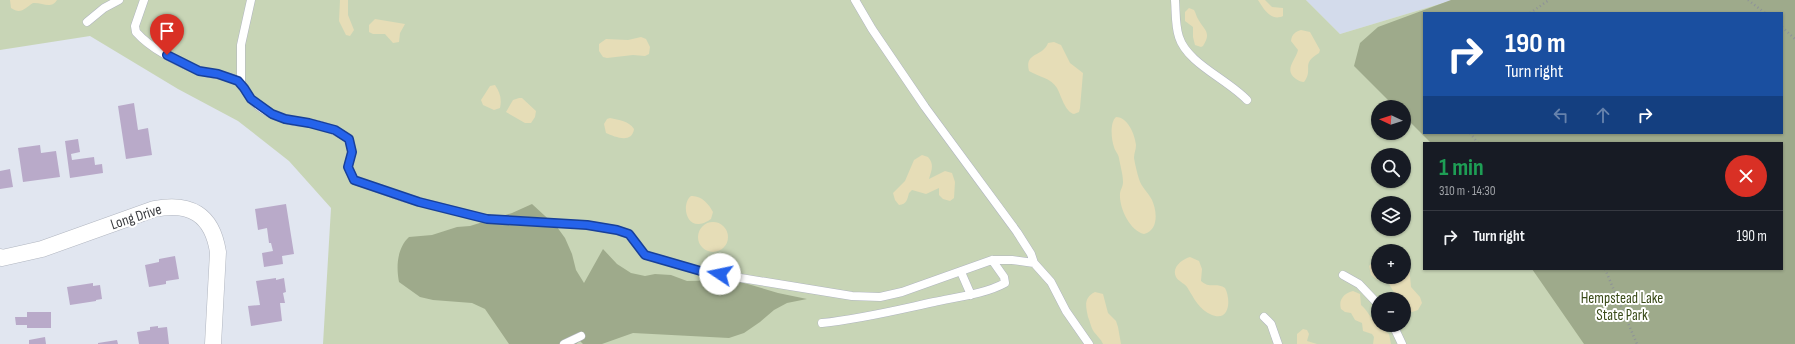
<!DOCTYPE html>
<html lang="en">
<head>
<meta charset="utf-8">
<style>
  :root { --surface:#171b24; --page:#242831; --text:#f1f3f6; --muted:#9ea1a6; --line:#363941 }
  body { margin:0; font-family:"Sofia Sans Condensed",sans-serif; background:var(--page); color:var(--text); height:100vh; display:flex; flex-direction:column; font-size:15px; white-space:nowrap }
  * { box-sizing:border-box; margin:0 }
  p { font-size:13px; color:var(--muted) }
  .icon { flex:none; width:22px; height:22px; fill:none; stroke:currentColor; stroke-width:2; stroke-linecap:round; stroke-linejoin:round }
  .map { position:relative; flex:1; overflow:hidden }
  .drawer { position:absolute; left:1423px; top:142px; width:360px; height:128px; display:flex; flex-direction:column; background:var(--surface); border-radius:0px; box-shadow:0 1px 3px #0004 }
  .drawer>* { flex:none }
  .guide { position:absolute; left:1423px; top:12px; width:360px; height:122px; border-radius:0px; box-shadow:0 1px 3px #0004; background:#1a4fa0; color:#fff; overflow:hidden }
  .needle { width:26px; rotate:274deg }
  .fabs { position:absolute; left:1371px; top:100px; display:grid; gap:8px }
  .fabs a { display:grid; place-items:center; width:40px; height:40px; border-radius:50%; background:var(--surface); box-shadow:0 1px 3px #0004; font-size:20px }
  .pin { position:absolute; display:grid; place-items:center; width:34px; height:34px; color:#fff; margin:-41px -17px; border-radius:50% 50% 50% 0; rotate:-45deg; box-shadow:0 0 4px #0007 }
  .pin .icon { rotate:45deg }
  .me { position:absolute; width:44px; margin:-22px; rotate:281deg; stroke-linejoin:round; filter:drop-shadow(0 0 3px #0008) }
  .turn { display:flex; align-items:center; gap:14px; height:84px; padding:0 16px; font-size:18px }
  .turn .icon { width:52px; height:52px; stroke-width:2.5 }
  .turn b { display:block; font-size:28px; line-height:34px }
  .lanes { display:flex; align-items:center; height:38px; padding:0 16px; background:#0003; justify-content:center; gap:20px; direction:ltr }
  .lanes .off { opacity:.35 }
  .round { display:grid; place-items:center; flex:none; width:42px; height:42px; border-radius:21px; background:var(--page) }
  .overview { display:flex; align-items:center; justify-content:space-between; height:68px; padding:0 16px }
  h1 { font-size:24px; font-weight:700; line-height:30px; color:#1e9e55 }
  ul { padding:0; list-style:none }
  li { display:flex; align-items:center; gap:12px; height:52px; padding:0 16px; border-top:1px solid var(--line) }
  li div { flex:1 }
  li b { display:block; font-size:15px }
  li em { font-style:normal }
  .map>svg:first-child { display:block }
</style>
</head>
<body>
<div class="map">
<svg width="1795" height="344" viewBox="0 0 1795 344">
  <rect width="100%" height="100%" fill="#e1e6f0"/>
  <!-- built -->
  <path fill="#d3dbeb" d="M1306,0H1453L1340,34Z"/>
  <!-- green -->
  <path fill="#c8d5b6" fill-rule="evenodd" d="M0,0H1306L1340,34L1453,0H1795V344H323L331,208L289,161L238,121L178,89L90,36L0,50ZM1424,13H1782V133H1424ZM1378,107H1404V133H1378ZM1424,143H1782V269H1424ZM1378,155H1404V181H1378ZM1378,203H1404V229H1378ZM1378,251H1404V277H1378ZM1378,299H1404V325H1378Z"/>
  <!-- forest -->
  <path fill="#9eaa8b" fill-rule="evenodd" d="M1451,0H1795V344H1584L1532,269H1782V143H1431L1404,116V107H1395L1354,66L1360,43L1378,27ZM1424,13H1782V133H1424Z
    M532,204L557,227L565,238L572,254L576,270L584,283L603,249L617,264L631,273L645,276L655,274L671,275L687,281L734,280L778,293L807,299L787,303L774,310L760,322L744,333L729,338L633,333L602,344H583L580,341L576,344H509L485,309L472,303L433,300L420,297L399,282C396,267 397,248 409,237L432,235L457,227L470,226L512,213Z"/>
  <!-- sand -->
  <path fill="#e6ddb7" d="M10,0H57C51,10 42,2 33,3C25,8 21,15 11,8Z
    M340,0H348V15L354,30L350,36L346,35L339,21Z
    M1258,0H1265L1272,7L1283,8V16C1271,22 1263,8 1258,0Z
    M1189,8L1194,10C1196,13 1196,16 1198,19C1204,30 1212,32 1203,46L1201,47L1195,45L1193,37V27L1185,21V12Z
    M375,19L405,24L400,33L399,42L393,43L385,34H373L369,32V25Z
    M1301,30L1310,32L1320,50L1319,53C1300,64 1314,69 1304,82C1301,82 1299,81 1296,79C1283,70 1296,60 1298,50L1291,41C1292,34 1295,32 1301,30Z
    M641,37L646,39L650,47L649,54L645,56L633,55L607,58L603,57L599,51V44L606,39L628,40Z
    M1054,42L1061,45L1070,63L1083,73L1080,108L1079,112L1074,114C1065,112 1061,95 1057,88C1051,78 1039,77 1029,71C1024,52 1043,57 1048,43Z
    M495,85C500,92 502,99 500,108L494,110L483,105L481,100L490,86Z
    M519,98H522L536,111L535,117L531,123H525L506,112L513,100Z
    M1116,117C1128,117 1135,135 1136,145C1136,150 1134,153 1134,158C1135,164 1137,173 1139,179C1141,187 1148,192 1152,200C1157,211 1159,230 1144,234C1130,231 1119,208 1120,194C1120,190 1123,187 1123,182C1123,174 1120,165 1119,158C1118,153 1115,151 1114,147C1111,139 1110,122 1116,117Z
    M610,118C619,120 629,121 634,129C632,144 615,137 606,133L604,124L607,119Z
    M922,155L928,157C935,165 931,171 929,179L945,171L952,173L955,182L954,198L950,201L943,199L939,195V188L926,194L912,190L909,193C907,200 907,204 899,205L895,200L893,193L905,181L914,160Z
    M691,196C701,195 709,204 713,212L711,219C708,221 703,224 699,224C685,225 682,203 691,196Z
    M698 237a15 15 0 1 1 30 0a15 15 0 1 1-30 0Z
    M1190,257L1199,261L1202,269L1201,281C1209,289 1217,282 1225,288C1231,299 1230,322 1212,315C1199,310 1194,298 1187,287C1184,283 1178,281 1176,277C1171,267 1183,259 1190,257Z
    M1378,260V277H1404V263L1409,265L1411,287L1420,297L1422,303L1418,310L1412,312L1404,310V299H1398L1389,284L1376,279L1371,275L1369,266L1373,262Z
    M1353,291L1360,294L1361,305C1368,311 1371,319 1378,326C1380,329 1386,331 1389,334L1391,344H1373L1374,337L1372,334L1363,331L1362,323L1355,320L1351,313L1345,312L1341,309C1338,299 1345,293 1353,291Z
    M1095,292L1103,294L1108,313L1116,321L1118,327L1121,344H1103C1101,339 1097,336 1094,332C1091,328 1090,321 1088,317C1086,307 1083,298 1095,292Z
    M1303,329L1307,330L1309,334L1307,341L1317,344H1297V334Z"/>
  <!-- building -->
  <path fill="#b9aac9" d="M134,103L138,130L148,128L152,155L126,159L118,106Z
    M78,139L80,152L71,154L72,160L94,157L95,165L102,164L103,173L70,178L65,141Z
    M40,145L41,153L56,151L60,177L23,182L18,148Z
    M10,169L13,187L0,189V171Z
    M286,204L294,254L282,256L283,264L264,267L262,253L273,251L271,243H269L267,228L258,230L255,209Z
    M175,256L179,279L166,281V284L149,287L145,265L159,262V259Z
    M276,278V280L284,278L286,292L283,293L285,303H280L282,321L251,326L248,306L260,305L256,281Z
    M93,283V286L100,285L102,299L96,300V301L70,305L67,287Z
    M27,312H51V328H27V325H16L15,317H27Z
    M158,326V328L167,327L169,344H139L137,332L150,330V327Z
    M45,337L46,344H29V340Z
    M117,340L118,344H98V343Z"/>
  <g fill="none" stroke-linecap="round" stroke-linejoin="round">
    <defs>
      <path id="lane" d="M144,0L135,26L136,32C150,48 178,63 198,70C210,75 224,74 236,80C244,85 246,93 251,99C259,109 274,116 285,119C293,122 301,122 309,123C324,125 337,131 349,139L352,152L348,167L354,180L405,198L487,219L587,225L617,230L629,234L645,255L704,272L852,296L880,297L902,292L992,260H1012L1034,263
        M855,0L872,29L925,107L1017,232L1031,254L1034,263L1051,282L1066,311L1089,344
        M1175,0C1176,12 1175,25 1179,37C1187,63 1227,79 1247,100
        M87,22L104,8L119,0
        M241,84V45L251,0
        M961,272L971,295
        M1343,275L1359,284L1378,304
        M1264,317L1271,324L1278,344
        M822,323C861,319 897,310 934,302C957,297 985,294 1005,283L1004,277L992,260
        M1393,325L1402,344
        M564,344L581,336"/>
      <path id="street" d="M0,257L2,258L42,249L154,209C190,202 212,214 218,252L213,344"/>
    </defs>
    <!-- lane casing -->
    <use href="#lane" stroke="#b1b6c0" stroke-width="9"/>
    <!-- street casing -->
    <use href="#street" stroke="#b1b6c0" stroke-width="17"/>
    <!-- path -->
    <path stroke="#8e9299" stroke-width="2.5" stroke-dasharray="1 3" stroke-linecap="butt" d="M1748,0L1765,13
      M1530,13L1549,0
      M1782,27L1795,39
      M1470,133L1478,143
      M1605,269L1637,344"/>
    <!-- lane -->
    <use href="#lane" stroke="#fff" stroke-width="8"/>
    <!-- street -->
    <use href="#street" stroke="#fff" stroke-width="16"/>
  </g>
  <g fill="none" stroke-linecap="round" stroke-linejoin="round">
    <defs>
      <path id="route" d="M167,55L199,71L218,74L238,81L244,88L251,99L272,114L285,119L309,123L335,130L349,139L352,152L348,167L354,180L419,202L487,219L587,225L617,230L629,234L645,255L704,272L720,274"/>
    </defs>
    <!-- route casing -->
    <use href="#route" stroke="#184099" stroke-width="10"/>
    <!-- route -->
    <use href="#route" stroke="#2563eb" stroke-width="7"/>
  </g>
  <g text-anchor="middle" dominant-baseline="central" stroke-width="4" stroke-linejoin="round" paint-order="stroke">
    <!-- street labels -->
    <g font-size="15" fill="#393b3f" stroke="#fff">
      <text transform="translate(136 217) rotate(-18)">Long Drive</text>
    </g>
    <!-- park labels -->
    <g font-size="15" fill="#3a4b19" stroke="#fff">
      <text x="1622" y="298">Hempstead Lake<tspan x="1622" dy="17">State Park</tspan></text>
    </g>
  </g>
</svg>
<div class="fabs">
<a><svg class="needle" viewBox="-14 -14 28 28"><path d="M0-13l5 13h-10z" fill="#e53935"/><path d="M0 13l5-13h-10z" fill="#9ea1a6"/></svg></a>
<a><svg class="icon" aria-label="search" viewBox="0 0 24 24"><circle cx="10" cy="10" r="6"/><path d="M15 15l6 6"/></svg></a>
<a><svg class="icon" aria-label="layers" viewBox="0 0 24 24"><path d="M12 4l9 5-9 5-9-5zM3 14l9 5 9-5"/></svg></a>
<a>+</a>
<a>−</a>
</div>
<div class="pin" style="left:167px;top:55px;background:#d93025"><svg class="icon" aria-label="arrive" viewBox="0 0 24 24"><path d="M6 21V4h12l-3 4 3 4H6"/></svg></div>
<svg class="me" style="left:720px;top:274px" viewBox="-20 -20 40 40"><circle r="19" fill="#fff"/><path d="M0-13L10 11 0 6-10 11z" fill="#2563eb"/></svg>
<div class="guide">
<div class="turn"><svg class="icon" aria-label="right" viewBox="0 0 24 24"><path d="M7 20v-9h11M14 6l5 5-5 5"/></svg><div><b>190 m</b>Turn right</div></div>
<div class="lanes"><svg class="icon off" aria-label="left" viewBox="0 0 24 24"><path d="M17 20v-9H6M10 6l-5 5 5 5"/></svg><svg class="icon off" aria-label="ahead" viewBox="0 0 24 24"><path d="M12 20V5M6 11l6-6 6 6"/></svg><svg class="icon" aria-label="right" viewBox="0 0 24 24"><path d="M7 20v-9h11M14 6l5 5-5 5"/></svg></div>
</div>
<section class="drawer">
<div class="overview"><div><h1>1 min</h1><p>310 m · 14:30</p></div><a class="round" style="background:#d93025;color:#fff"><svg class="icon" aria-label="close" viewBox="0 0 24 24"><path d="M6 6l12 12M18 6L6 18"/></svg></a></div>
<ul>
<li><svg class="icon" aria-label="right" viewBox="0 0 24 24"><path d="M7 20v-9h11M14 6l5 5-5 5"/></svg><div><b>Turn right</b></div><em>190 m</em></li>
</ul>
</section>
</div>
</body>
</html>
